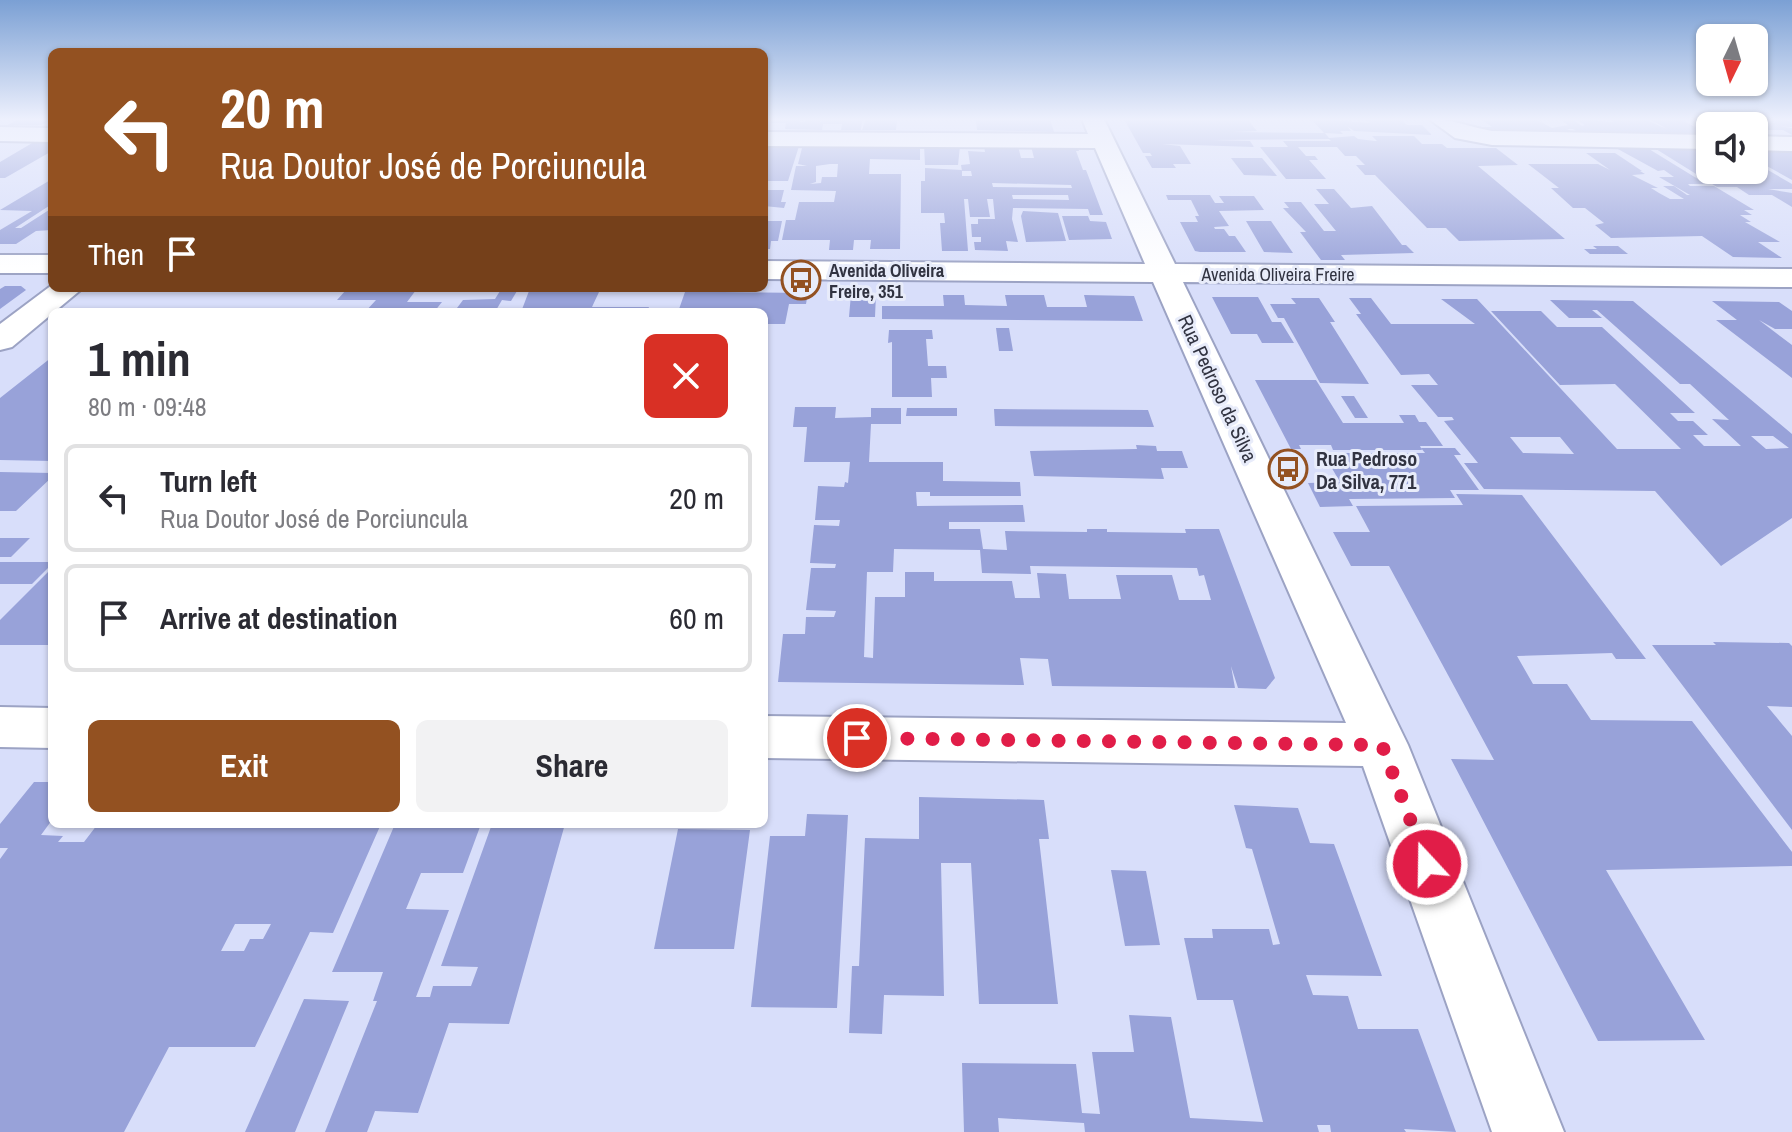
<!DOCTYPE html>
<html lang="en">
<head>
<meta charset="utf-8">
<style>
  :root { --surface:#fff; --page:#f2f2f3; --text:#2b2b33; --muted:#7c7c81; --line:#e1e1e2; --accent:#935121 }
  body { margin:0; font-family:"Archivo Narrow",sans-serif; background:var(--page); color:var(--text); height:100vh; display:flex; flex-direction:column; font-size:30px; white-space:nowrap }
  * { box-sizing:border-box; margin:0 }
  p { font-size:26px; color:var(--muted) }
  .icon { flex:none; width:44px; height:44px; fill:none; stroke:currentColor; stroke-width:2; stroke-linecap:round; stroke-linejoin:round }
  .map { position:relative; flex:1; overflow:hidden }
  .drawer { position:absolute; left:48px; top:308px; width:720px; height:520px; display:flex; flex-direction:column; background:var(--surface); border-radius:12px; box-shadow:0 2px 6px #0004 }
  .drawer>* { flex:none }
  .banner { position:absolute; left:48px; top:48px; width:720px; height:244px; border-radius:12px; box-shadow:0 2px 6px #0004; background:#935121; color:#fff; overflow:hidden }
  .needle { width:52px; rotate:185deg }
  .buttons { position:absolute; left:1696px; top:24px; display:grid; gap:16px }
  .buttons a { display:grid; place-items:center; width:72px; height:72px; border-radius:12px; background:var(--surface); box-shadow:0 2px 6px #0004; font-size:40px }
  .pin { position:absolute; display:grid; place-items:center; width:68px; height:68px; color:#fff; margin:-34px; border:4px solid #fff; border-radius:50%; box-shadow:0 2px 8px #0007 }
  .me { position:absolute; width:88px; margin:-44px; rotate:339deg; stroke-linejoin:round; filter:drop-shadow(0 0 6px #0008) }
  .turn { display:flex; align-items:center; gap:28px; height:168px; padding:0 40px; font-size:36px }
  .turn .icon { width:104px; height:104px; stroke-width:2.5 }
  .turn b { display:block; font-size:56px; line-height:68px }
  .then { display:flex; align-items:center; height:76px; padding:0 40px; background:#0003; gap:16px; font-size:30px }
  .round { display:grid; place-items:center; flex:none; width:84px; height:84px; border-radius:12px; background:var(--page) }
  .summary { display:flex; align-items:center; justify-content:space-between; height:136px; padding:0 40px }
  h1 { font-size:48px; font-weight:700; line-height:60px }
  .primary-button { display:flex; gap:16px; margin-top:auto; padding:16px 40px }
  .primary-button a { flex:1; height:92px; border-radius:12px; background:var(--accent); color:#fff; font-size:32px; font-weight:700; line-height:92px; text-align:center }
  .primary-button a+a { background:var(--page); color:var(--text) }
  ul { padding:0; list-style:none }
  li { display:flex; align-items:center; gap:24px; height:108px; margin:0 16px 12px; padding:0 24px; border:4px solid var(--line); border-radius:12px }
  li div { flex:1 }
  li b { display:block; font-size:30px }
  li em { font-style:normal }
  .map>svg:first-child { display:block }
</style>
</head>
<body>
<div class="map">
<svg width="1792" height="1132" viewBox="0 0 1792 1132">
  <rect width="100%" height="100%" fill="#d8defa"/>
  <!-- building -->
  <path fill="#98a2d9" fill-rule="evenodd" d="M19,119H52L41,125H8Z
    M772,119H801L800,122H805L806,119H821L820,123L824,119L862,121L861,130H841L842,124H823L822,130L785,129L786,123H771Z
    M866,119H897L896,130H862Z
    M976,119H1050L1054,132L977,130Z
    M1124,119H1247L1257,131L1233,132L1324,133L1311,119L1370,123L1368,119L1401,120L1407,125H1422L1432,135L1354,131L1347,126L1351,131H1340L1343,134L1325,133L1329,138L1354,136L1358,139L1375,141H1377L1372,136H1414L1422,144H1442L1447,148H1496L1518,165L1478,166L1565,239L1459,241L1446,228H1427L1375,175H1365L1356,165H1365L1356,156H1345L1337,147H1298L1306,156H1315L1318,160H1309L1326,179H1286L1260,147H1288L1283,141H1331L1329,139L1210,140L1250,141L1254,147L1162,144L1180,146L1191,164H1173L1176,168H1152L1145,156H1152L1150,153H1143Z
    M1481,119H1535L1552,128L1568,125L1559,119H1572L1582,126L1585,125L1575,119L1610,122H1615L1611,119H1643L1667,129L1650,119H1679L1699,129L1695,126H1701L1689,119H1706L1719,126H1710V135L1581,134L1573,129H1567L1576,134H1489L1480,127H1492Z
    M1714,119H1784L1792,123V127L1776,126L1792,128V135L1783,130H1762L1754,126H1727Z
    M39,139H52L48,145H52V151L5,178H0V162Z
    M764,143H800L788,181H764Z
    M841,143L920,145V160L870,159L869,174H901L900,249H870L871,240H854L853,250H829L830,240H782L786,220H795L799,202H834L836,191L791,190L796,166H807L798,164L802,148H840ZM830,164H838L837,177H822L821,183L810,184L816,182V166Z
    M924,145L960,146L958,165H925Z
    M984,146H1018L1021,158H1034L1031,146H1077L1079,151H1076L1083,170H1086L1103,215H1090L1088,209L1013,208L1012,219L1018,242L1006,241L1008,251L975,250L974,242H981V237H972L971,224H978V219H995L993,199H987L990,217H970L968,199H964L968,251H942L940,223H945L944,213H921V181H925V168L962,170V176H972L971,171H962L961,165L970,164L968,151L985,152ZM992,183L1071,185L1072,188L993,187ZM1012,195H1068L1069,200L1013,199Z
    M1616,148L1649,149L1706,184H1688L1690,186H1714L1754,210H1744L1752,215H1740L1751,222H1745L1780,242H1758L1782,258L1733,257L1702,236L1611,238L1595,225L1604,223L1585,208H1573L1551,188H1559L1528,164H1598L1610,170L1586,153H1615L1642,171H1640L1645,174L1632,175L1658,188H1651L1659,193L1670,199H1684L1663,186H1674L1687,195H1690L1659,177H1674L1664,170L1658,171Z
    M1656,149H1710V170H1727L1742,180H1748L1731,170H1754V162L1792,184V189H1768L1792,193V207L1772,195H1749L1737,187H1717Z
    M1754,149L1792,151V180L1754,159Z
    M1231,158H1262L1277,176L1244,175Z
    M52,179V204L15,228H21L52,208V230L36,231L16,244H0V230L32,211L0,210Z
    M1316,189H1334L1351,208L1372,206L1402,245H1406L1414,253L1341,255L1345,260H1321L1300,232H1306L1283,208H1289L1284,202H1301L1324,231H1336L1314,204H1329Z
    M764,190H784L781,202H786L784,208L764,206Z
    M1166,195H1210L1215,203H1224L1219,196H1254L1264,210L1219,211L1229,226L1214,227L1215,229H1224L1229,236H1235L1246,252H1200L1195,251L1180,222H1198L1195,216H1199L1191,200H1168Z
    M1023,211L1058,213L1066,241L1026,242L1021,216Z
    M1062,216H1088L1090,221L1106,222L1112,239L1069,240Z
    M764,221H782L778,241H771L770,249H764Z
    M1246,221H1271L1293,253L1264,252Z
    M1593,246H1618L1628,254H1590L1584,249H1597Z
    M5,286H21L26,290L0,309V289Z
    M346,290H416L407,302H442L434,312H365L376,300H337Z
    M500,291H517L511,301L502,300L495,312H454L463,300L495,299Z
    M529,291L599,292L592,307H649L647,312H521Z
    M685,292H723L808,293L806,304H789L785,324H768L764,322V312H678Z
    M851,294H876L875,317H849Z
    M943,295H964L965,305L1007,306L1005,295H1044L1047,307H1087L1084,295L1134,296L1143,321L882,319V306H944Z
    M1212,297H1258L1272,322H1281L1294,343H1262L1257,334H1231Z
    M1291,298H1319L1335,322H1330L1369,384L1320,383L1284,318H1278L1270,304H1296Z
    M1349,298H1371L1391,324H1475L1441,299H1477L1617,449H1681L1615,384L1560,385L1491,311H1541L1557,327H1602L1695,413H1670L1678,421H1693L1708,435H1693L1704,446H1741L1712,419L1729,420L1690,384H1680L1597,310H1592L1602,318H1569L1550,300L1633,301L1792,434V518L1721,566L1655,491L1484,489L1464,463H1478L1444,421L1454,420L1452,417H1438L1411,385H1438L1429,374L1401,375L1356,314H1361ZM1751,436H1773L1789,448L1766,449ZM1510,437H1560L1574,454L1523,453Z
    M1712,301L1779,302L1792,311V329H1775L1759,320L1792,345V378L1716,320H1737Z
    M996,328H1009L1013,351H999Z
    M889,330H932L933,339H926L928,366H946L947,378H931L932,397H892V342L888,343Z
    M52,357V461L0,460V398Z
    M1255,380H1316L1343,423H1404L1399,415H1415L1419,422H1426L1443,446H1420L1422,450H1333L1331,445H1299L1301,449H1291Z
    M1341,396H1354L1368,418H1355Z
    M795,407H836L835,418L871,417V408H901V424H871L869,462H943V481L1020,482L1021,496H930V492H916L917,506L1023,505L1025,522H949V529H980L983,549L1007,550L1005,531L1087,532V529H1107V532L1186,533L1185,529H1219L1275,678L1266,689L1238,688L1231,666L1235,688L1052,686L1048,659L1020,658L1024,685L778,682L783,634H805L806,617H834L836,611L806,610L811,568H835L836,564L810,563L814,525L839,526L840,520H815L818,486L844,487L845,482L848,483L850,462H804L807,427H793ZM894,549L980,550L982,573L1031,574L1030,566L1197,568L1199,576L1204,575L1211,600H1179L1172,575H1116L1121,599H1069L1066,574L1037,573L1040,598H1015L1012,581H934V572H905V597H875L873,658L864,657L867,572H893Z
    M907,408H957V416H906Z
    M994,409L1148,410L1154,427L995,426Z
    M1136,445L1156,446L1157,451H1182L1188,468H1161L1164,479L1034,476L1030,451L1137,449Z
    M1421,448H1455L1461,455H1454L1479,490H1450L1455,498L1349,499L1353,506L1320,507L1308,483L1340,482L1323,453H1425Z
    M0,472L52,473V477L16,511H0Z
    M1456,494L1522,495L1646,659H1616L1612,653L1517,656L1533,684H1567L1591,720L1692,721L1792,852V866L1606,870L1705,1040L1598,1041L1451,759L1494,760L1389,566H1351L1333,532H1370L1356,506L1463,505Z
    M0,538H30L11,557H0Z
    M0,562H52V564L32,584H0Z
    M52,568V645H0V620Z
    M1713,642L1789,643L1792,646V707L1767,706L1792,736V830L1652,645H1716Z
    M34,782H52V820L41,835L63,836L58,842H84L97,825L381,824L333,933L310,932L255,1047H169L124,1132H0V859L8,848H0V824ZM235,924H271L263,939H250L244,951H221Z
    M919,797L1044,800L1049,839H1039L1058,1004H979L971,863H941L944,996L884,995L882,1034L849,1033L852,966H859L865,838L919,839Z
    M1234,805L1298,808L1310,843L1334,844L1382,976L1306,975L1313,995L1348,996L1358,1029H1418L1456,1132L1404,1129L1406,1132H1331L1330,1125H1317L1319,1132H1085L1084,1123L998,1118L999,1132H964L962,1063L1076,1064L1082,1113L1100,1114L1092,1052H1134L1129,1015L1171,1017L1190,1118L1263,1122L1233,1000H1197L1184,938H1213L1212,929H1269L1273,945L1280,944L1252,849L1246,848Z
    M807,814L848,815L837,1008L751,1007L770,836H805Z
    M395,824H481L463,873H421L406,909L449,910L416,997H430L433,986H471L478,967L441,966L492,824H565L509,1024L449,1023L418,1113L375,1111L367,1132H325L377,1001H373L383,972H332Z
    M678,829L750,830L734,949H654Z
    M1111,870L1146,871L1160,945L1125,946Z
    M304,999L349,1001L295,1132H245Z"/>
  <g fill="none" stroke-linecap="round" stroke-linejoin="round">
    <defs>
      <path id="minor" d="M1082,119H1104L1175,264L1792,269V287L1183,282L1408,745L1564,1132H1492L1363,766L764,758V716L1346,723L1153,282L764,279V261L1145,264L1095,148L764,146V132L1088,134Z
        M1429,119C1453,119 1469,127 1492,131L1710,135V149L1492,145L1455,138Z
        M0,127L52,128V142L0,141Z
        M1754,136L1792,137V151L1754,150Z
        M0,255H52V273H0Z
        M52,285V288H83L12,347L0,350V324Z
        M0,707L52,708V748L0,747Z"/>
    </defs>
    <!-- minor casing -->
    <use href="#minor" stroke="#9ca3c4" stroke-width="4"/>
    <!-- minor -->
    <use href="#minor" fill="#fff" fill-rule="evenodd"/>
  </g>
  <!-- sky -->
  <linearGradient id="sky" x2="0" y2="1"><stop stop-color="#7ba0d4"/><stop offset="0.43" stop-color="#edf0fd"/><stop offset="1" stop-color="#edf0fd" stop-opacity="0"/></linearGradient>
  <rect width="1792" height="277" fill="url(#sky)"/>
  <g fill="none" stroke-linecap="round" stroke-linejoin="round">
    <!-- route -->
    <path stroke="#e11d48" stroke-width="14" stroke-dasharray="0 25.2" d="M857,738L1382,745L1427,864"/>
  </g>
  <!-- icons -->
  <defs>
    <symbol id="bus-ring" viewBox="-11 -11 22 22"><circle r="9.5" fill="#e8ecfa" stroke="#935121" stroke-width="1.5"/><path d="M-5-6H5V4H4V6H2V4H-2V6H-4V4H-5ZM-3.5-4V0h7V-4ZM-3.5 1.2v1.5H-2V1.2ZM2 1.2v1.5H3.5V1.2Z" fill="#935121"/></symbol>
  </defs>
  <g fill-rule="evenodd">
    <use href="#bus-ring" x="779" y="258" width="44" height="44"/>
    <use href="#bus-ring" x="1266" y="447" width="44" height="44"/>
  </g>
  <g text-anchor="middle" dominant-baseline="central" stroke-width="6" stroke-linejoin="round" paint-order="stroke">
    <!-- far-poi labels -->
    <g font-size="18" font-weight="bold" fill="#313341" stroke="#e8ecfa" text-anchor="start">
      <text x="829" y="270">Avenida Oliveira<tspan x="829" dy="21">Freire, 351</tspan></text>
    </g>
    <!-- far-street labels -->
    <g font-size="18" fill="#313341" stroke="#e8ecfa">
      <text x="1278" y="274">Avenida Oliveira Freire</text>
    </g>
    <!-- street labels -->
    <g font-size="20" fill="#313341" stroke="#e8ecfa">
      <text transform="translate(1218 388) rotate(65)">Rua Pedroso da Silva</text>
    </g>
    <!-- poi labels -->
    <g font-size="20" font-weight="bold" fill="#313341" stroke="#e8ecfa" text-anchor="start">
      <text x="1316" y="458">Rua Pedroso<tspan x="1316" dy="23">Da Silva, 771</tspan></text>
    </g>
  </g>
</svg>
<div class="buttons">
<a><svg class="needle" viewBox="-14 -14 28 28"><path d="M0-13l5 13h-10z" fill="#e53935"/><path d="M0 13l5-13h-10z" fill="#7c7c81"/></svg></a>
<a><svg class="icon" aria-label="sound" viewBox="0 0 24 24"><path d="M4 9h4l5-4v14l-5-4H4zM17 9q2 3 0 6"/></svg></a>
</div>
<div class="pin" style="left:857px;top:738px;background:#d93025"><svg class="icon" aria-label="arrive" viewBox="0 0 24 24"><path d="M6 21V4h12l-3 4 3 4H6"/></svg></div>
<svg class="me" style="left:1427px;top:864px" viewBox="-20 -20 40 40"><circle r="17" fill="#e11d48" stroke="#fff" stroke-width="3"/><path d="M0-11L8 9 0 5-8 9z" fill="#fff"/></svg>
<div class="banner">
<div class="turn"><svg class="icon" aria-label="left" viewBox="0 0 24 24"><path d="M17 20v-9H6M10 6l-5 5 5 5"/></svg><div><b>20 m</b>Rua Doutor José de Porciuncula</div></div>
<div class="then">Then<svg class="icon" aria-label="arrive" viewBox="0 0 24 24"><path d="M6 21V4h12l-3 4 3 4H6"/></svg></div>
</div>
<section class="drawer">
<div class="summary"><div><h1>1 min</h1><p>80 m · 09:48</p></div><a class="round" style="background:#d93025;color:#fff"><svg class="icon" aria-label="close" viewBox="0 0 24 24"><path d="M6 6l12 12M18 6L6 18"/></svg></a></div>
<ul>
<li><svg class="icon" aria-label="left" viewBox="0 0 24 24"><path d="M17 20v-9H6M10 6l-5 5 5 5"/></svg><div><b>Turn left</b><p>Rua Doutor José de Porciuncula</p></div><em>20 m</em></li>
<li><svg class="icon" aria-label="arrive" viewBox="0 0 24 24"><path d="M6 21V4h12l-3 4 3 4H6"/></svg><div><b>Arrive at destination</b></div><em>60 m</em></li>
</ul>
<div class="primary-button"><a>Exit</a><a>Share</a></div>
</section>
</div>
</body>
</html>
